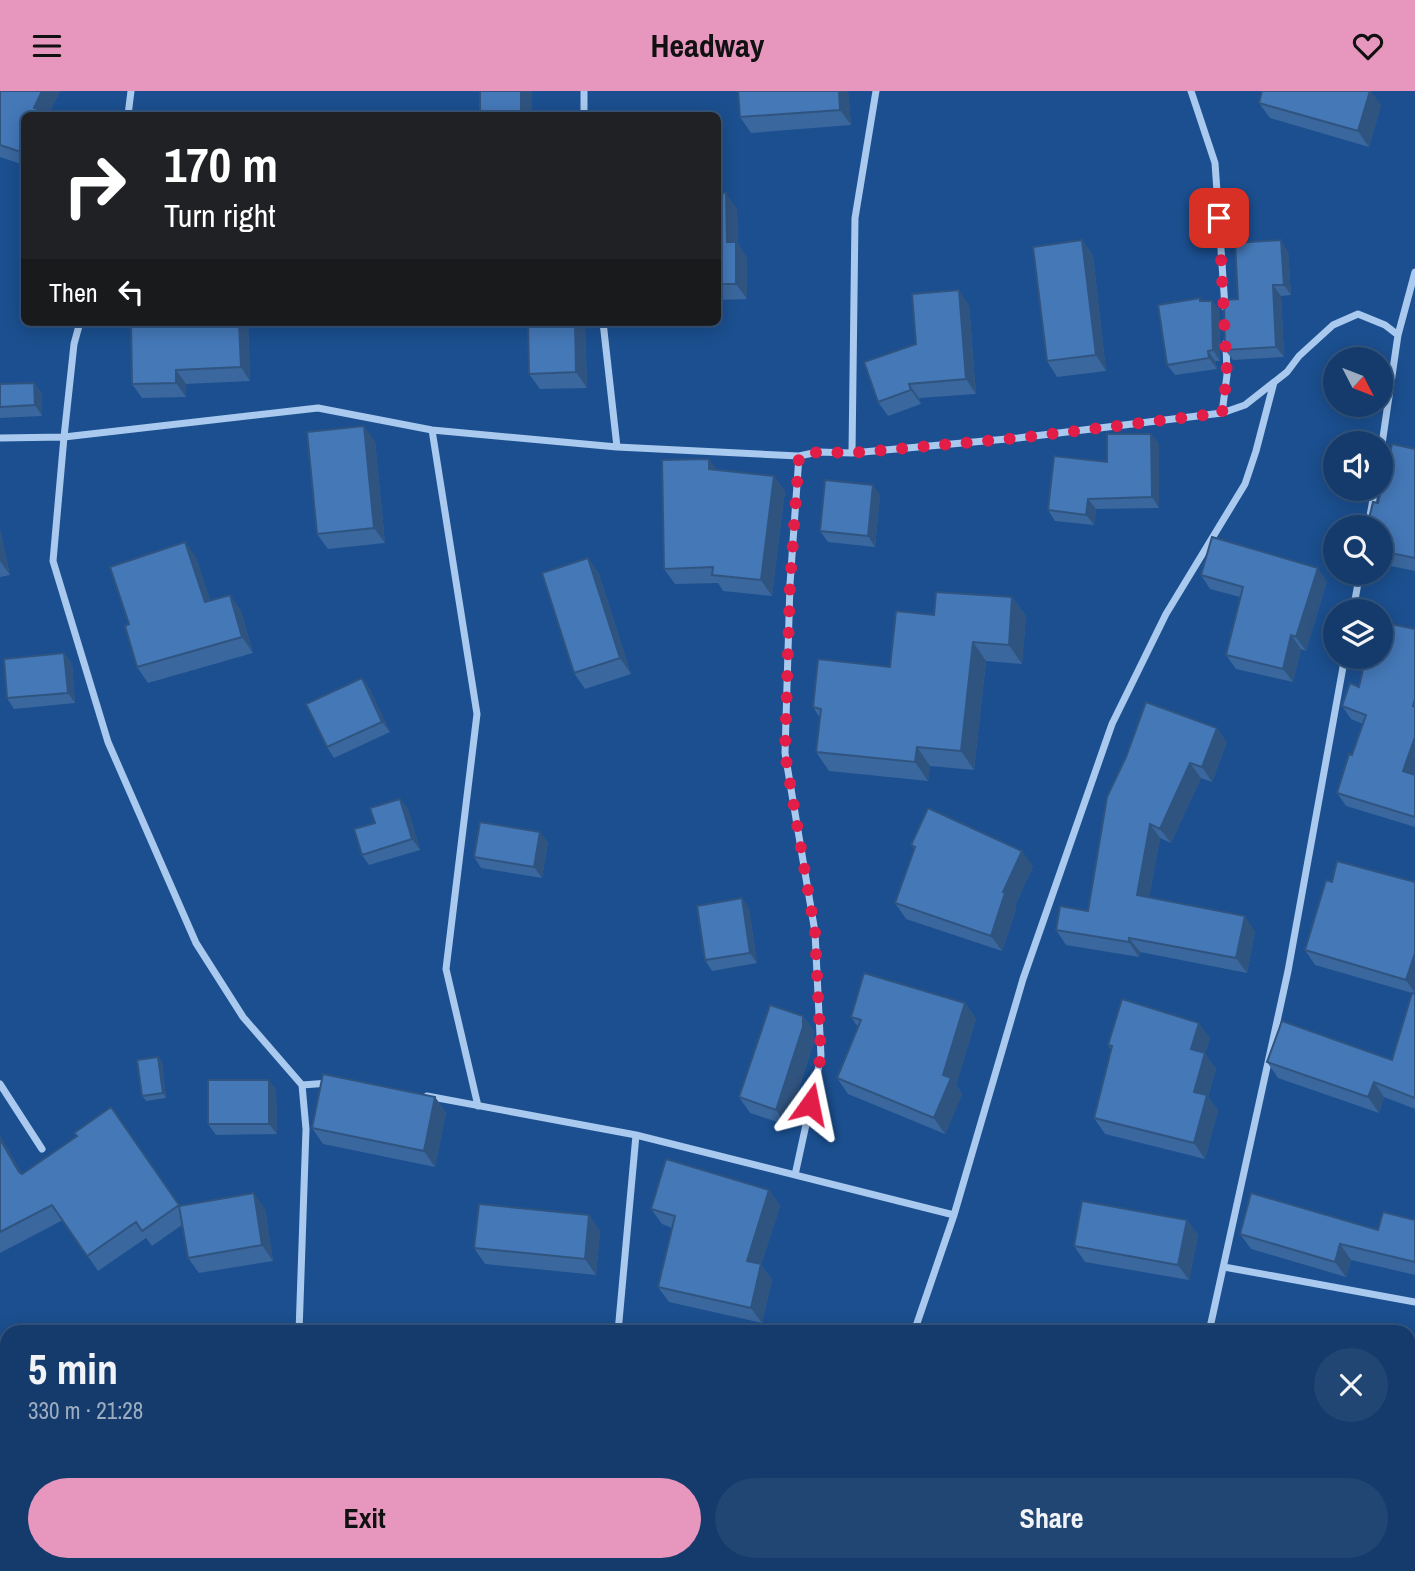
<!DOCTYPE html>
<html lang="en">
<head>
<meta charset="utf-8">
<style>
  :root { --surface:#143b6b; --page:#214673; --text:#f1f3f6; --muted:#9dadc1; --line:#33557e; --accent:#e797bd }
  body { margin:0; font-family:"Archivo Narrow",sans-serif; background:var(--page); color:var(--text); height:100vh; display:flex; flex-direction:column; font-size:26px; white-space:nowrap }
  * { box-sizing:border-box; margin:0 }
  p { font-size:23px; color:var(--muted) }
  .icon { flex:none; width:38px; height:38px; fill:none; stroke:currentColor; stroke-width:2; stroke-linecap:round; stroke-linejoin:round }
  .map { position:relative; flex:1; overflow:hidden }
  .side { position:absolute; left:0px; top:1234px; width:1416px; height:247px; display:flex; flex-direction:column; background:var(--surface); border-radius:21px 21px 0 0; box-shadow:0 4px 18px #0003,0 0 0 2px var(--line) }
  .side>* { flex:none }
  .guide { position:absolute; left:21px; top:21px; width:700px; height:214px; border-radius:10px; box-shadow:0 4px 18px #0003,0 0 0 2px var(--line); background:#202124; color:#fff; overflow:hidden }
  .needle { width:46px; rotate:132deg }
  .tools { position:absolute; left:1323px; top:256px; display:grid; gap:14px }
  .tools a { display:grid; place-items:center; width:70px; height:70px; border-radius:50%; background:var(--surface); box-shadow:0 4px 18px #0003,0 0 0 2px var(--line); font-size:35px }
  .pin { position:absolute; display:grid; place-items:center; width:60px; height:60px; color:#fff; margin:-30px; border-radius:14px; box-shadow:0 4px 10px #0006 }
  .me { position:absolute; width:77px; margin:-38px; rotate:12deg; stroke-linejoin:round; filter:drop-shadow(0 0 5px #0008) }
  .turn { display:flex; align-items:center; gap:24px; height:147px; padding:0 28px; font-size:32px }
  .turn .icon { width:91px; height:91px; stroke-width:2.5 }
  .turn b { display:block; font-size:49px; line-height:60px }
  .then { display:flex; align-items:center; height:66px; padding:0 28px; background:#0003; gap:14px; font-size:26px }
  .round { display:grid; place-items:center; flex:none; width:74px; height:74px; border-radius:37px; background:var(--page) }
  .head { display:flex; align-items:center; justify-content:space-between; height:119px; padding:0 28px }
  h1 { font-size:42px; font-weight:700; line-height:52px }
  .cta { display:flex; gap:14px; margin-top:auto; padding:14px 28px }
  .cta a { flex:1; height:80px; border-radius:42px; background:var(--accent); color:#111; font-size:28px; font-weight:700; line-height:80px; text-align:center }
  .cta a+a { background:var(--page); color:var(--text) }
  header { display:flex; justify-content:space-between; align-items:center; height:91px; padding:0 28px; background:var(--accent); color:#111; font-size:32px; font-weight:700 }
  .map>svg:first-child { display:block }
</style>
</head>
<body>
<header><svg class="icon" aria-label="menu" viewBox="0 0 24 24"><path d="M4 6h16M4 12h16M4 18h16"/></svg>Headway<svg class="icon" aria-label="heart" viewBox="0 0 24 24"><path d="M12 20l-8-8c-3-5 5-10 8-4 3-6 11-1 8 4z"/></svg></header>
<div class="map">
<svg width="1415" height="1480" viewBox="0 0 1415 1480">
  <rect width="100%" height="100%" fill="#1b4f8f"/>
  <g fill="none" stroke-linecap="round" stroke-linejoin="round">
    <!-- minor -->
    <path stroke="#a9c9ee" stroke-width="7" d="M1191,0L1215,72L1225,216
      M128,24L131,0
      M584,24V0
      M80,231L74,253L64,346L53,470L108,651L196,852L243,926L302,994L306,1038L299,1241
      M603,231L617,356
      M1222,322L1227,284L1226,252
      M432,339L477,623L446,878L478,1015
      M0,347L64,346L318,317L432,339L617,356L799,365L818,361L852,362L1018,347L1222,322L1245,314L1287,281L1299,265L1333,234L1358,223L1385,234L1398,244
      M1381,360L1398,244L1415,181
      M852,362L855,127L876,0
      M1368,436L1375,397
      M1353,520L1360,481
      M0,993L42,1058
      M302,994L329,992
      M427,1005L636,1044L954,1124
      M795,1084L821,965L815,841L785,662L790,493L799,365
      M1224,1176L1415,1211
      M618,1241L636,1044
      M914,1241L954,1124L1023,888L1112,633L1166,523L1245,393L1256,360L1274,291
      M1209,1241L1288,880L1345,565
      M280,1480L281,1474
      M593,1480V1474
      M862,1480L863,1474
      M1166,1480L1167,1474"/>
  </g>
  <!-- wall -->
  <path fill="#3a679d" d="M0,0H60L49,22L24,24V74L0,66Z
    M480,0H532V24H482L480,22Z
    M738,0H848L851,34L751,42L740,26Z
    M1259,12L1381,14L1369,56L1270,27Z
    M718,103L737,118L738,153L747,167V208L718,209Z
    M1082,149L1093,165L1106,280L1057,286L1047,270Z
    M1288,160L1291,204L1281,205L1284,266L1233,269L1225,259L1238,208Z
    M1200,207L1202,210H1212L1219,220L1220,270H1215L1217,278L1175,284L1167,274Z
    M969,214L976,303L919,307L921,313L888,325L878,311L916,253Z
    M131,231H248L250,290L186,293V306L142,307L132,293Z
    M585,231L587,297L540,298L529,283Z
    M34,292L42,303V325L0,327V293Z
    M1151,343L1159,353V417L1096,418L1094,434L1055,430L1048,419L1107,371Z
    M375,350L385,452L328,458L317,443Z
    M1415,358V480L1381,473V436Z
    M717,379L774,385L785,400L772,505L723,500L718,492L675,493L664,478Z
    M880,404L875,456L828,451L820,440Z
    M0,438L10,484L0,486Z
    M196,466L210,510L230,504L241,520L253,562L148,592L137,576Z
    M588,467L599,483L631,583L585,598L574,582Z
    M1201,484L1327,490L1306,560L1301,558L1293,591L1236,578L1226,564L1240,506L1210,498Z
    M1012,506L1026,525L1022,573L986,570L974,679L930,675L928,690L829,680L816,661L820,627L813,616L890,576L934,524Z
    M1415,538V736L1346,715L1337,702L1363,633L1351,628L1342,615L1359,596Z
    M64,562L72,573L75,612L14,618L7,607Z
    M362,587L369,597L390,641L334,667L327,656Z
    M1227,651L1212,691L1201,687L1171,752L1160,747L1149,807L1255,840L1247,882L1140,861L1139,866L1066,854L1056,839L1088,820L1107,706Z
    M400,708L408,718L420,759L369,774L362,764L375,732Z
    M548,751L542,787L481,777L474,766Z
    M911,754L1033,775L1015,815L1016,818L1002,860L906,828L895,812L914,758Z
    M1332,791H1415V1018L1384,1006L1379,1022L1278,987L1267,971L1392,969L1412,902L1315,874L1305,859Z
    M742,807L749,818L757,872L712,880L705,869Z
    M965,912L976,928L956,994L962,1003L945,1043L848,1003L837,987L858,936L851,926Z
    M803,925L814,940V951L787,1034L750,1022L739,1006Z
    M1210,947L1205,962L1216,978L1208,1006L1218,1019L1205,1068L1105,1043L1094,1027L1111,959L1108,954Z
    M158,966L162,971L166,1007L146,1010L142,1005Z
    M269,989L276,999L277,1043L216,1044L208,1033Z
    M435,1006L446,1022L435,1076L323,1053L312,1037Z
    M111,1016L179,1115L265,1118L273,1170L199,1182L188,1167L182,1134L152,1155L146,1147L98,1180L63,1129L0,1162V1045L22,1083L77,1045Z
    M769,1099L780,1115L761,1174L772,1189L762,1232L669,1211L658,1196L672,1137L662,1133L651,1118Z
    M589,1124L600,1140L596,1184L485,1173L474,1157Z
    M1187,1129L1198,1144L1189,1189L1085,1171L1074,1155Z
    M1415,1129V1184L1351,1169L1346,1186L1251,1158L1240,1143L1378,1139Z
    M519,1474H581L579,1480H541Z
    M726,1474H835L833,1480H731Z
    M915,1474H961V1478Z
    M1193,1474H1295V1480H1197Z"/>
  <!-- shaded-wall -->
  <path fill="#305480" d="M42,0H60L48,24L34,17Z
    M521,0H532V24H523L521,22Z
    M839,0H848L851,34L840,19Z
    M1370,0H1371L1381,14L1369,56L1358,40Z
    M726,102L737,118L738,153L747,167V208L736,193L727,151Z
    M1082,149L1093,165L1106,280L1096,264Z
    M1281,149L1288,160L1291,204L1284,194Z
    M1273,194L1281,205L1284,266L1276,256Z
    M959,199L969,214L976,303L966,288Z
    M1212,210L1219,220L1220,270L1213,259Z
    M239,231H248L250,290L241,276Z
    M575,231H585L587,297L576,281Z
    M1208,260L1215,270L1217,278L1209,267Z
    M176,279L186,293V306L176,292Z
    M34,292L42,303V325L35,314Z
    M909,293L919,307L921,313L911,299Z
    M364,335L375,350L385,452L374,437Z
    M1151,343L1159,353V417L1152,406Z
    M709,368L720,383L709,378Z
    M774,385L785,400L772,505L761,489Z
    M873,394L880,404L875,456L868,445Z
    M1088,408L1096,418L1094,434L1086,424Z
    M0,438L10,484L0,470Z
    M185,451L196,466L216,527L205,511Z
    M588,467L599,483L631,583L620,567Z
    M1318,477L1327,490L1306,560L1296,546Z
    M230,504L241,520L253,562L242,546Z
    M1012,506L1026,525L1022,573L1009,554Z
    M1291,544L1301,558L1293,591L1283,578Z
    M973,551L986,570L974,679L961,660Z
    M64,562L72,573L75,612L68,602Z
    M362,587L369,597L390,641L382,631Z
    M1217,637L1227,651L1212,691L1202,676Z
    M1415,646V683L1403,680Z
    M917,656L930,675L928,690L915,671Z
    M1190,672L1201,687L1171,752L1160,738Z
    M400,708L408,718L420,759L412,748Z
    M1150,733L1160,747L1147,819L1137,804Z
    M540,741L548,751L542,787L534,776Z
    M1022,760L1033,775L1015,815L1016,818L1002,860L991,845L1003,801Z
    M742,807L749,818L757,872L750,862Z
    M1245,825L1255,840L1247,882L1236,867Z
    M1129,847L1140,861L1139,866L1129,851Z
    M1415,862V902L1406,889Z
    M965,912L976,928L956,994L962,1003L945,1043L934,1027L943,984Z
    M803,925L814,940V951L787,1034L776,1019Z
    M1199,932L1210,947L1202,973L1191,958Z
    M1205,962L1216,978L1208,1006L1218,1019L1205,1068L1194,1052V1001Z
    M158,966L162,971L166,1007L163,1002Z
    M269,989L276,999L277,1043L269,1033Z
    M1374,991L1384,1006L1379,1022L1368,1006Z
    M435,1006L446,1022L435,1076L424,1060Z
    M0,1045L3,1049L29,1096L19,1081L0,1048Z
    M769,1099L780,1115L761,1174L772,1189L762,1232L751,1217L747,1170Z
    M254,1102L265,1118L273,1170L262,1154Z
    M589,1124L600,1140L596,1184L585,1168Z
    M1187,1129L1198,1144L1189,1189L1178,1174Z
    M1340,1153L1351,1169L1346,1186L1335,1171Z
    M571,1474H581L579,1480H570L569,1479Z
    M819,1474H835L833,1480H817Z
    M1288,1474H1295V1480H1293Z"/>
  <!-- building -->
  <path fill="#4478b7" stroke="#305480" stroke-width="2" d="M0,0H42L34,17L57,24H24V62L0,54Z
    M480,0H521V22H480Z
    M738,0H839L840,19L740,26Z
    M1262,0H1370L1358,40L1259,12Z
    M726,102L727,151H736V193H718V103Z
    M1082,149L1096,264L1047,270L1033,156Z
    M1281,149L1284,194H1273L1276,256L1225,259L1224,209L1238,208L1235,152Z
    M959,199L966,288L909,293L911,299L878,311L864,271L916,253L912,203Z
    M1200,207V210H1212L1213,259L1208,260L1209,267L1167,274L1158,214Z
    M131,231H239L241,276L176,279V292L132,293Z
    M528,231H575L576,281L529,283Z
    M34,292L35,314L0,316V293Z
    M364,335L374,437L317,443L307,341Z
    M1107,343H1151L1152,406L1088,408L1086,424L1048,419L1054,365L1107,371Z
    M1392,353L1415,358V467L1381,460V436H1367L1373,411L1378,412Z
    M709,368V378L774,385L761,489L712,484L713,476L664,478L662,369Z
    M825,389L873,394L868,445L820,440Z
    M1212,446L1318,477L1296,546L1291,544L1283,578L1226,564L1243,496L1201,484Z
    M185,451L205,511L230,504L242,546L137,576L125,535L129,533L110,476Z
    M588,467L620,567L574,582L542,482Z
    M936,501L1012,506L1009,554L973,551L961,660L917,656L915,671L816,661L821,618L813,616L818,568L890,576L896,520L934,524Z
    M1381,531L1415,538V608L1413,615L1415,616V646L1403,680L1415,684V726L1337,702L1349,663L1352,664L1366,624L1342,615L1350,592L1359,596L1366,565H1381Z
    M64,562L68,602L7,607L4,568Z
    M362,587L382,631L327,656L306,613Z
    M1146,611L1217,637L1202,676L1190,672L1160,738L1150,733L1137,804L1245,825L1236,867L1129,847V851L1056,839L1060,815L1088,820L1107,706L1126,666Z
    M400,708L412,748L362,764L354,738L375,732L370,717Z
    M928,717L1022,760L1003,801L1005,802L991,845L895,812L915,756L911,754Z
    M480,731L540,741L534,776L474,766Z
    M1337,770L1415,791V862L1406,889L1305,859L1326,789L1332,791Z
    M742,807L750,862L705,869L697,815Z
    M864,882L965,912L943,984L951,987L934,1027L837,987L861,929L851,926Z
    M1412,902L1415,903V1007L1374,991L1368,1006L1267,971L1282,930L1392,969Z
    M1122,908L1199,932L1191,958L1205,962L1194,1001L1207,1004L1194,1052L1094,1027L1112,955L1108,954Z
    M770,914L803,925V936L776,1019L739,1006Z
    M158,966L163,1002L142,1005L137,969Z
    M323,983L435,1006L424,1060L312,1037Z
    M208,989H269V1033H208Z
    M111,1016L179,1114L142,1140L136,1131L87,1165L52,1114L0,1141V1048L19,1081L22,1083L77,1045L74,1042Z
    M666,1068L769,1099L747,1170L761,1173L751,1217L658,1196L675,1125L651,1118Z
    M254,1102L262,1154L188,1167L179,1115Z
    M1251,1102L1378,1139L1383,1121L1415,1129V1171L1340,1153L1335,1171L1240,1143Z
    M1082,1110L1187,1129L1178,1174L1074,1155Z
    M479,1113L589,1124L585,1168L474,1157Z
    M517,1235L544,1241H515Z
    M1058,1235L1088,1241H1057Z
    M7,1409V1436L0,1426V1414Z
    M549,1474H571L569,1479Z
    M746,1474H819L817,1480H767Z
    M437,1477V1480H333V1479Z"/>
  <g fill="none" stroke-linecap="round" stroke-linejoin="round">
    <!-- route -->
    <path stroke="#e11d48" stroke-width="12" stroke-dasharray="0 21.6" d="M810,1013L821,965L815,841L785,662L790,493L799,365L818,361L852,362L1018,347L1222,322L1227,284L1219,127"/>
  </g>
</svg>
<div class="tools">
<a><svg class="needle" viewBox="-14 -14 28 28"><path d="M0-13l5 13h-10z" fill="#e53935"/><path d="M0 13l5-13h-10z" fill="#9dadc1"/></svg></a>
<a><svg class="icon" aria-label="sound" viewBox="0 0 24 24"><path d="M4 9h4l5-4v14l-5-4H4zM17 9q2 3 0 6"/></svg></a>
<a><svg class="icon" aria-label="search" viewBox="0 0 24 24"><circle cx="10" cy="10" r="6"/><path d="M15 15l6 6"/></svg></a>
<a><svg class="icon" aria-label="layers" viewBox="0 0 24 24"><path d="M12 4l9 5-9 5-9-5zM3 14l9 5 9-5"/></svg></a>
</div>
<div class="pin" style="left:1219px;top:127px;background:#d93025"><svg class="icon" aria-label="arrive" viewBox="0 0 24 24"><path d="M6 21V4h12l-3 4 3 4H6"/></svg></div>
<svg class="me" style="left:810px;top:1013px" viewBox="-20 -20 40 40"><path d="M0-17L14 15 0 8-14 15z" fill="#e11d48" stroke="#fff" stroke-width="4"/></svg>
<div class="guide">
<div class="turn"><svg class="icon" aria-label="right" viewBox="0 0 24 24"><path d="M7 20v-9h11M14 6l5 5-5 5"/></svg><div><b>170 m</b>Turn right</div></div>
<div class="then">Then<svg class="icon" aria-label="left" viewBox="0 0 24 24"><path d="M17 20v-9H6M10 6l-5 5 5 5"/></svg></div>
</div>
<section class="side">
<div class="head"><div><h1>5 min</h1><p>330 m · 21:28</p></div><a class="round"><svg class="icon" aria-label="close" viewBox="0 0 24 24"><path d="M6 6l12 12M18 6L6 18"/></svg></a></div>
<div class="cta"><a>Exit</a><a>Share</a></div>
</section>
</div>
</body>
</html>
